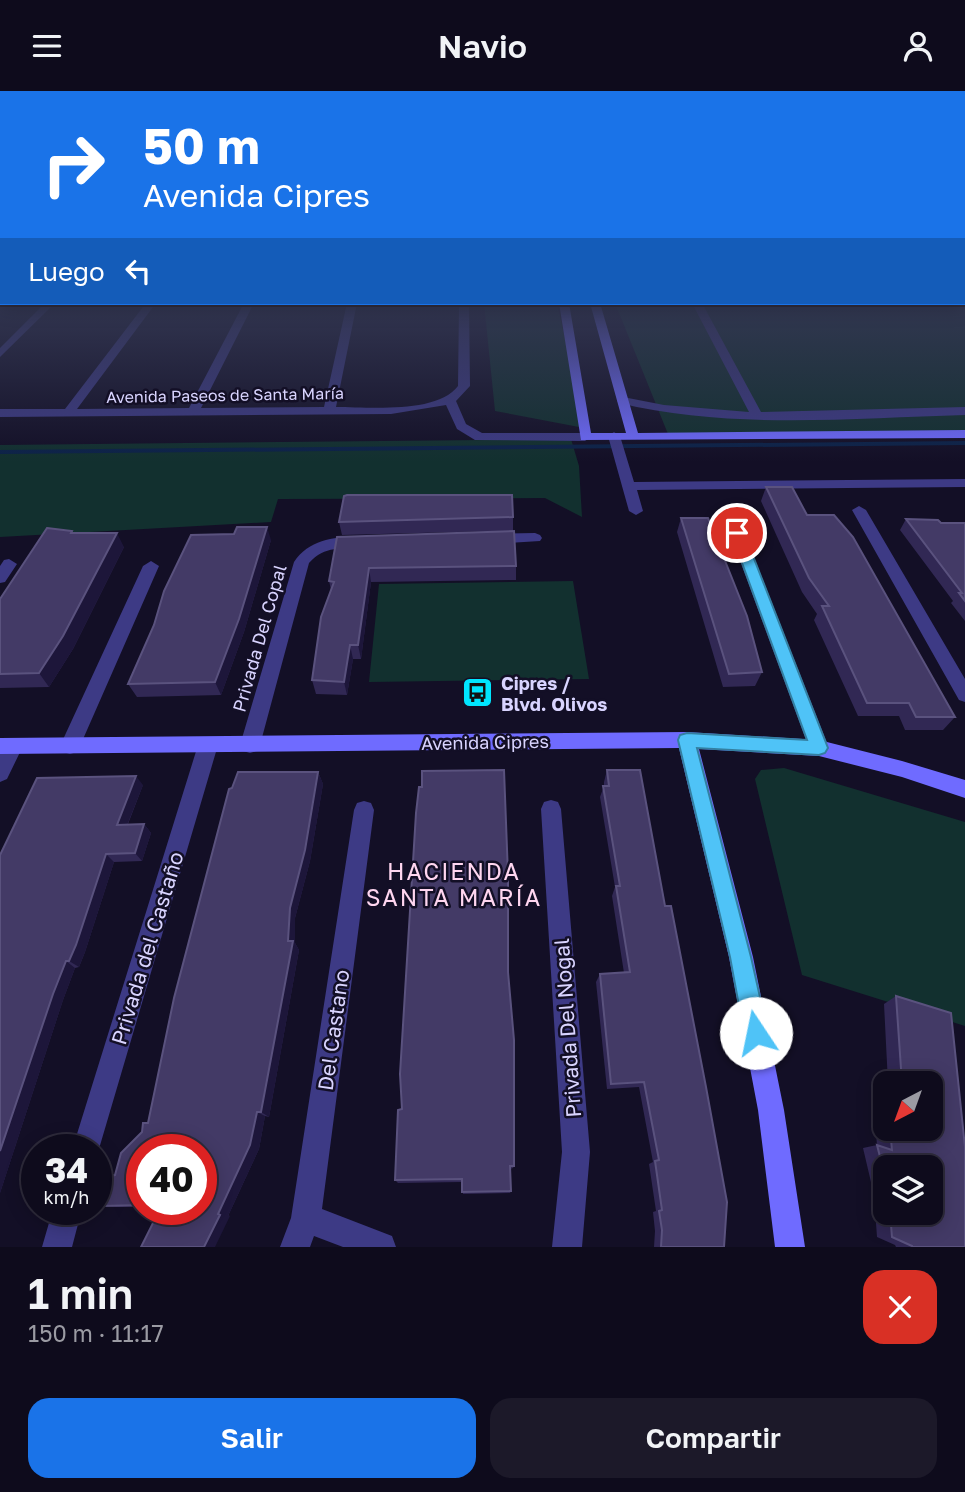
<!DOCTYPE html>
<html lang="es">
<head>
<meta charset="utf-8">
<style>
  :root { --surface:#0e0b1c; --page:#1c1929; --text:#f1f3f6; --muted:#9b9ba3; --line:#2e2b3b; --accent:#1a73e8 }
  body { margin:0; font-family:"Golos Text",sans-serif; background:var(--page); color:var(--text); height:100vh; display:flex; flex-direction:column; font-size:26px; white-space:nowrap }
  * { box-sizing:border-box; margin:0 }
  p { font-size:23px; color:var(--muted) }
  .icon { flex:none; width:38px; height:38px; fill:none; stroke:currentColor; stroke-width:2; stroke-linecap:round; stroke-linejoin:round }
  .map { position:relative; height:1156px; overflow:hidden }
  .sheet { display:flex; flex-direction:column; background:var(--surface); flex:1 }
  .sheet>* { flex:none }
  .guide { position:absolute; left:0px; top:0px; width:966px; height:214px; box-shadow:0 4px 18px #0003,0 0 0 2px var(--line); background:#1a73e8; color:#fff; overflow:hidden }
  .needle { width:46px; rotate:221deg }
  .fabs { position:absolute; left:873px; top:980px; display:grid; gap:14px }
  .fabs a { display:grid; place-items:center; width:70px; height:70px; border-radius:14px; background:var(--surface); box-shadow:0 4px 18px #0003,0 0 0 2px var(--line); font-size:35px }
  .speed { position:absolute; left:21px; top:1043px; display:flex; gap:14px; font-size:35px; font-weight:700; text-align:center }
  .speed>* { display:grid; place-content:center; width:91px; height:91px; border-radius:50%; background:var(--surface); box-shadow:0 4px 18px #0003,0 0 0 2px var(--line); line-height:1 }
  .speed small { font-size:18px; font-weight:400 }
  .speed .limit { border:10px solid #d22; background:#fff; color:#111 }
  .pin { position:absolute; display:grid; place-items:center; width:60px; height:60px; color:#fff; margin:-30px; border:4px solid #fff; border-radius:50%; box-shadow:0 2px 7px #0007 }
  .me { position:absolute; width:77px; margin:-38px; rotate:349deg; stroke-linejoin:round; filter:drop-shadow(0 0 5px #0008) }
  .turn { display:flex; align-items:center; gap:24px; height:147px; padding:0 28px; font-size:32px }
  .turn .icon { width:91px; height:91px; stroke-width:2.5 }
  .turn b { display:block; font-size:49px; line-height:60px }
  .then { display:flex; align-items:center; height:66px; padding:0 28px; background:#0003; gap:14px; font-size:26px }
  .round { display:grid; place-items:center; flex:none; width:74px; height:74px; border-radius:21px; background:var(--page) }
  .head { display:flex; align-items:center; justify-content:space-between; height:119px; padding:0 28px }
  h1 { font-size:42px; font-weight:600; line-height:52px }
  .action { display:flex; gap:14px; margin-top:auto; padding:14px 28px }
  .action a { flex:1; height:80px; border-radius:21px; background:var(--accent); color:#fff; font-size:28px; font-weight:600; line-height:80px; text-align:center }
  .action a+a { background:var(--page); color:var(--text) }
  header { display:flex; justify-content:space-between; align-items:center; height:91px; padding:0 28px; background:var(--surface); font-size:32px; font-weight:600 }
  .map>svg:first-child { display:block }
</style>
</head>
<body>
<header><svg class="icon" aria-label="menu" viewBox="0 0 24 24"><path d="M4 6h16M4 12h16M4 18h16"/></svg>Navio<svg class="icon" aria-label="person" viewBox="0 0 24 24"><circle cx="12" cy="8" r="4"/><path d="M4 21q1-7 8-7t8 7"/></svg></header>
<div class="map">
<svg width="965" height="1156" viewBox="0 0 965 1156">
  <rect width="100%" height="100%" fill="#130f26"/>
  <!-- green -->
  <path fill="#12302f" d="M965,209V340L668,343L615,212H964Z
    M484,212H557L582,324L579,336L495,320Z
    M571,348L579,375L582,426L545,407L278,408L271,431L0,446V354Z
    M573,490L589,588L369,591L379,493Z
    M784,677L965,731V935L802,884L755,688L761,679Z"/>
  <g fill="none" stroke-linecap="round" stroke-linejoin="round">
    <!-- stream -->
    <path fill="#0c2248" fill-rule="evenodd" d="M965,350V354L0,363V359Z"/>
    <!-- street -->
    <path fill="#3d3a85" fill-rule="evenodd" d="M45,212H55L0,266V257Z
      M146,212H156L77,318L189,317L244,212H254L201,317L324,316L347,212H357L336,316C369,316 437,323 458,295L459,212H469L470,295L456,310L466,333L482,342H585L591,346L585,350L475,349L457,338L446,314L391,323L0,326V318H65Z
      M692,212H702L761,321L965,316V324C851,327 731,339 619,312L617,310L623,306L664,314L749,321Z
      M614,341L620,345L634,391L965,388V396L637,399L643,420L636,424L629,420L608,345Z
      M728,414L735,418L829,657L826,663L819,665L812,663L809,657L721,418Z
      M859,415L866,419L965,588V611L959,609L852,419Z
      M535,442L540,444L542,447L540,450L490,453L483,448L490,443Z
      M357,446L362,448L364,451L362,454C342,459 325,454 309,472L260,654L257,660L250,662L243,660L240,654L294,471C309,449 332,446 357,446Z
      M9,468L17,473L5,491L0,492V475L4,469Z
      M151,470L159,475L80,655L77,661L70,663L63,661L60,655L143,475Z
      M208,646L215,648L218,654L96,1068V1059H72L198,654L201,648Z
      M13,647L20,649L23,655L7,688L0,691V662L6,649Z
      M551,709L558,711L561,718L590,1061L582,1156H552L562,1061L541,718L544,711Z
      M364,710L371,712L374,719L322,1118L392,1145L396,1156H343L314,1145L310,1156H280L291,1127L354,719L357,712Z
      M53,1118H82L72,1156H42Z"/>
    <!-- secondary -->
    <path fill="#6f6bff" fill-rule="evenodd" d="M559,212H569L591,342H626L590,212H600L638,342L965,339V347L581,349Z
      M687,641L819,649L902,670L965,689V707L902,686L819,665L699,658L753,866L784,1019L805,1156H775L758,1019L729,866L679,657L0,663V647Z"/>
  </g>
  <!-- wall -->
  <path fill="#312854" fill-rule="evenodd" d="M766,396L807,424L955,626L943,639H905L899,625H858L814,529L817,523L802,501L761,410Z
    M513,426V440L516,475V489L371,491L361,568H353L347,604L316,603L312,589L331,499L329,490L337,446L495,440L342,444L339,431Z
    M681,427L762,581L755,595L723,596L677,441Z
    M906,428L941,432H965V530L951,512L953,510L900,439Z
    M73,442L124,456L73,558L49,596L0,597V508Z
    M271,449L244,541L221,604L137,606L128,593L154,534Z
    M607,679L724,1156H654L655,1140L653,1121L656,1120L649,1073L653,1071L639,996L607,998L596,891L600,883L624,882L612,805L615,796L600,706L604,695V691Z
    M318,681L323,693L310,770L295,827V852L299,859L269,1026L265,1025L259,1058L228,1125H230L201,1118L142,1059V1116H116L102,1115L115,1084L148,1032Z
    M143,694L128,733H144L151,742L142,770L114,771L85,861L79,876L75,877L63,909L0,1102V764Z
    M508,881L514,1075L513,1077L510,1078L511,1100L510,1102L463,1103L462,1091L398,1092L395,1089L402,1018Z
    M896,905L951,922L965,1056V1156H896L895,1154L877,1146L874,1104L863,1057L877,1054L874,1018L886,1014V1038H931V992H888L884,913ZM886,1076H931V1122H886Z"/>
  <!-- shaded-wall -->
  <path fill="#1d163a" d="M267,436L271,449L244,541L221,604L215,591Z
    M117,442L124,456L73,558L49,596L39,582Z
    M369,477L371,491L361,568L358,554Z
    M350,554L353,568L347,604L344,591Z
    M318,681L323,693L310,770L295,827V852L299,859L269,1026L261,1021L288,850L290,817Z
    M136,685L143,694L124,742L117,734Z
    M144,733L151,742L142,770L135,762Z
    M106,763L114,771L85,861L79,876L69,870Z
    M66,870L75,877L63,909L0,1102V1060L53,903Z
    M257,1021L265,1025L259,1058L228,1125H230L215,1156H204L218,1123Z"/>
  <!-- building -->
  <path fill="#433a66" stroke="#5a527e" stroke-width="2" d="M766,396H792L807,424H834L853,446L955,626H916L909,612H867L822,515H829L809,487Z
    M347,404H512L513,426L339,431L344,405Z
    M681,427H708L747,525L762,581L729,583Z
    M906,428L938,429L941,432H965V510L959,502H962Z
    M237,436H267L239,528L215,591L128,593L154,534L164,500L191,444L234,443Z
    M47,437L72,440L71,442H117L63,545L39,582L0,583V508Z
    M514,440L516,475L369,477L358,554H350L344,591L312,589L321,526L334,491L329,490L337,446Z
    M504,679L508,784V881L514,949V1075H510L511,1100L462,1101V1088L395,1089L398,1019L402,1018L400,983L416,722L419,696H422V680Z
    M607,679H640L665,815H671L706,996L727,1111L724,1156H661L662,1139L659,1120L662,1119L655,1070L659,1069L644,991L611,993L600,883L630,881L616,795H620L603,695H609Z
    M238,681H318L305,759L290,817L288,850H293L261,1021H257L250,1054L218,1123L220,1124L204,1156H141L160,1118H201V1059H142V1114L102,1115L109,1085L115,1084L121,1062L142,1041L143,1032H148L174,907L229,698L232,697Z
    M136,685L117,734L144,733L135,762L106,763L76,854L69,870H66L53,903L0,1060V764L37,687Z
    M896,905L951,922L965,1056V1156H912V1155L892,1146L890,1122H931V1076H886V1089L877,1054L892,1059L890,1038H931V992H902Z"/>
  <!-- sky -->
  <linearGradient id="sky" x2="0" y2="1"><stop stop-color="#0a0815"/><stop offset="0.56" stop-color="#333752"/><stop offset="1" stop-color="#333752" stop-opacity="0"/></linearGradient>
  <rect width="965" height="371" fill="url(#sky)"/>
  <!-- route -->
  <path fill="#4fc3f7" stroke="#337fa1" stroke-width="2" d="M737,437L744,442L828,657L825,662L819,664L697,657L751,866L768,942L764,951L756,954L748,951L744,942L730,866L678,649L680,644L687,642L807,649L731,442Z"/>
  <!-- icons -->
  <defs>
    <symbol id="bus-square" viewBox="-11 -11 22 22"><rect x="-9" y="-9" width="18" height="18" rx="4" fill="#00e5ff" stroke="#130f26"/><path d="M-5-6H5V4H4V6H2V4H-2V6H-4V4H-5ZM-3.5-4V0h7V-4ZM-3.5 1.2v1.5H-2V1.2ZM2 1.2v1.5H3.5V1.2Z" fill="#111"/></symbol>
  </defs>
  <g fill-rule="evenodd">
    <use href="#bus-square" x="460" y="584" width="35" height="35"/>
  </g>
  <g text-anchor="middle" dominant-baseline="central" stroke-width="5" stroke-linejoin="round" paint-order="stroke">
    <!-- far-street labels -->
    <g font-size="16" fill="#d9d4ff" stroke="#130f26">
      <text transform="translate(225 304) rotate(-1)">Avenida Paseos de Santa María</text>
    </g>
    <!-- street labels -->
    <g font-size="18" fill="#d9d4ff" stroke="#130f26">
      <text transform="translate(259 547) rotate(-74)">Privada Del Copal</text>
      <text transform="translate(485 651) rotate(-1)">Avenida Cipres</text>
    </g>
    <!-- poi labels -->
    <g font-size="18" font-weight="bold" fill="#d9d4ff" stroke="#130f26" text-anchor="start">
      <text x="501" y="592">Cipres /<tspan x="501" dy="21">Blvd. Olivos</tspan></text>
    </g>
    <!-- near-street labels -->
    <g font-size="21" fill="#d9d4ff" stroke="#130f26">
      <text transform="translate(147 857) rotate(-73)">Privada del Castaño</text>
      <text transform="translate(567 937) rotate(-94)">Privada Del Nogal</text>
      <text transform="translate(333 939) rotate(-82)">Del Castano</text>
    </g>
    <!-- near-neighbourhood labels -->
    <g font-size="23" letter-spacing="2" fill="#ffd6f0" stroke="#130f26">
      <text x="454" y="780">HACIENDA<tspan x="454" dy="26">SANTA MARÍA</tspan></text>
    </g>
  </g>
</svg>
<div class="fabs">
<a><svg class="needle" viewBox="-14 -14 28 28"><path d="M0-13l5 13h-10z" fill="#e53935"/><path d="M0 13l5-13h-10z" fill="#9b9ba3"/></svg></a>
<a><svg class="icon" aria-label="layers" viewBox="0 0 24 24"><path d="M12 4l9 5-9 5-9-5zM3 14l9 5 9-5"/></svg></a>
</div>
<div class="speed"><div>34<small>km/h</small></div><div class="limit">40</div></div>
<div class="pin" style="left:737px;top:442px;background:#d93025"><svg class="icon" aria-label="arrive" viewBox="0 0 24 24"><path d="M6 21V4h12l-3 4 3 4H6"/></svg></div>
<svg class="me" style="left:756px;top:942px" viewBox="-20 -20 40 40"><circle r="19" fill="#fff"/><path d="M0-13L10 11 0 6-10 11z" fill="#4fc3f7"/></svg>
<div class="guide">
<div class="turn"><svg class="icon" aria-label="right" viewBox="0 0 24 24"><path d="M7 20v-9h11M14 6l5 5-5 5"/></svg><div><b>50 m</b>Avenida Cipres</div></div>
<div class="then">Luego<svg class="icon" aria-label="left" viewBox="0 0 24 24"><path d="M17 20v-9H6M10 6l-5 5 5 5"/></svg></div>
</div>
</div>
<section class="sheet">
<div class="head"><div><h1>1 min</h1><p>150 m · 11:17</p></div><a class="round" style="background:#d93025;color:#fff"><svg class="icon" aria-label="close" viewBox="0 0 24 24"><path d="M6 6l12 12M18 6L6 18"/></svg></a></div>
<div class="action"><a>Salir</a><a>Compartir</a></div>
</section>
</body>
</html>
